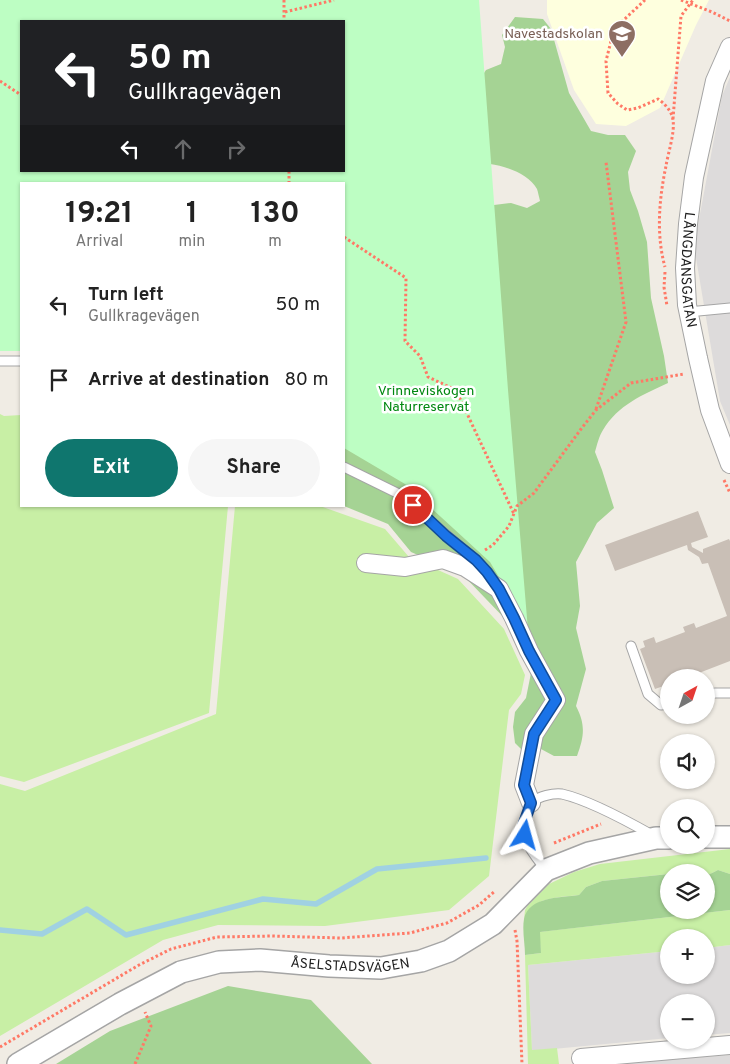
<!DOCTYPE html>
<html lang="en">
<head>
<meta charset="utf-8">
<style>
  :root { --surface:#fff; --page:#f6f6f6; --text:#222; --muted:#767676; --accent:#0f766e }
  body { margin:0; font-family:Overpass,sans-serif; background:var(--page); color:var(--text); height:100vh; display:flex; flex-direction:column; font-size:19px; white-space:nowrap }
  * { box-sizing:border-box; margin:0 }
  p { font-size:16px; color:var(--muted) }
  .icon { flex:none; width:28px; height:28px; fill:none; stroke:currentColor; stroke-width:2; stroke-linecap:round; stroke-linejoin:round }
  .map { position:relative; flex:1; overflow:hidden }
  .side { position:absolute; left:20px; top:182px; width:325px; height:325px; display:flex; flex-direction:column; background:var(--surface); border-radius:0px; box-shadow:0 1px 4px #0004 }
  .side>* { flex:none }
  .guide { position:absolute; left:20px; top:20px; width:325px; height:152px; border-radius:0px; box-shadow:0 1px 4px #0004; background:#202124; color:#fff; overflow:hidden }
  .needle { width:32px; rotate:40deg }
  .controls { position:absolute; left:660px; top:669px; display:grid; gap:10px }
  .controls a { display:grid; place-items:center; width:55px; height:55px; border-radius:50%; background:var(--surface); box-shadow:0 1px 4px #0004; font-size:25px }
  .pin { position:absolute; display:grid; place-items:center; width:42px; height:42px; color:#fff; margin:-21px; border:2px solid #fff; border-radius:50%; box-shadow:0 1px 5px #0007 }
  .me { position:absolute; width:55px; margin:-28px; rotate:8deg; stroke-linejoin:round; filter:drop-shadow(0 0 4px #0008) }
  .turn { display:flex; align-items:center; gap:18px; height:105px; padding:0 25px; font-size:22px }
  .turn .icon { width:65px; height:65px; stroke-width:2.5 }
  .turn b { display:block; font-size:35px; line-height:42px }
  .lanes { display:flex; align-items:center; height:48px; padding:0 25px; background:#0003; justify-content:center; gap:25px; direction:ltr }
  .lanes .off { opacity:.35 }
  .eta { display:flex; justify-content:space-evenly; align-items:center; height:85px; text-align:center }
  .eta b { font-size:30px; font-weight:700; line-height:35px }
  .primary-button { display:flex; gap:10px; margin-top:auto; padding:10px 25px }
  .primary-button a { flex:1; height:58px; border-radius:30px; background:var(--accent); color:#fff; font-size:20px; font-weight:700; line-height:58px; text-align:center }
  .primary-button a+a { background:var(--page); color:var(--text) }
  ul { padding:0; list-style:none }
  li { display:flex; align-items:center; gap:15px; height:75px; padding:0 25px }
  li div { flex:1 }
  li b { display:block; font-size:19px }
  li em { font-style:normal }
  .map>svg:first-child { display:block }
</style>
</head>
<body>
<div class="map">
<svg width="730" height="1064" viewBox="0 0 730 1064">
  <rect width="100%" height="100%" fill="#f0ece4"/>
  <!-- residential -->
  <path fill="#dddbdb" d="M730,77V425L720,401L694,246L722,96Z
    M730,945V1033L706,1035V1002H669V1038L532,1051L528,965L669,951V975H706V948Z
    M730,1055V1064H621L622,1063Z"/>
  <!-- education -->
  <path fill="#feffde" d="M547,0H709L696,25L660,108L626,126L596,124L574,90L547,14Z"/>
  <!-- grass -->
  <path fill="#c8efa5" d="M0,414L4,416L21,415V506H228L209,713L24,782L0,776Z
    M235,506H320L385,529L409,557L458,579L504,629L525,675L521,694L509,710L489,876L449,910L325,926L218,925L163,940L0,1036V784L25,791L216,714Z
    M730,849V874L718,870L706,876V872H669V874L602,881L586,887L579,895C557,898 532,896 524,920L525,910L528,905L549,884L574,872L600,864Z
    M730,910V945L706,948V938H669V951L528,965L532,1050L557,1048L559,1064H528L525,955L541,953L539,932Z"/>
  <!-- forest -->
  <path fill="#a5d394" d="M336,1L476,85L486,70L501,64L505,47L502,35L515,17L543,19L551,29L569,93L591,131L608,135H625L636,151L628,172L630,190L638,211L647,242L651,298L664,356L668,383C642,395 618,405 603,430C599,436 597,445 595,452L602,470L614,508L597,523L576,562L580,606L576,628L586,669L576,706C586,725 584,737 577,756H554L541,749L523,751L515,743L513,727L515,712L526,698L531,673L511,625L462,574L411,552L388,524L344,506V388L494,205L511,203L527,208L540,201C539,197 538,192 537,189C529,174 505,166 490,164L344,21H334Z
    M718,870L730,874V910L540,932L541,953L525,955C525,944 522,930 524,919C529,896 561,898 579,895L586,887L602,881L669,874V910H706V876Z
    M228,986L311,1000L372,1064H56L110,1031Z"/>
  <!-- park -->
  <path fill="#bdfec3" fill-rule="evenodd" d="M0,0H479L508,390L528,630L516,606L490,562L405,484L344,448V184H21V351H0ZM21,21H344V171H21Z"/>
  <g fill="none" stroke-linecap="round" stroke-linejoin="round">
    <!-- stream -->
    <path stroke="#a0d1e2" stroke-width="5.5" d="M0,930L42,934L87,909L126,935L263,899L316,904L377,869L486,858"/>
  </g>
  <!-- building -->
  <path fill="#c9bfb6" d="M698,511L708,537L691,543L692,547L703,553V549L729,539L730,541V661L686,678H669V684L655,689L640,649L645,647L643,641L654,637L656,643L685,632L683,627L694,623L696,628L727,616L708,563L702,564L699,557L688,550L687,545L615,571L605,545Z"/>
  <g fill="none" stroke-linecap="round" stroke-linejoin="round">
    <defs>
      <path id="service" d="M688,312L730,308
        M0,361H21
        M344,467L397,493L476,560L490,577
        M631,646L648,694L661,705L669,704
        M706,695L715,693H730
        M546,870C533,853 518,838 527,816C528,811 530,805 533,802C539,796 553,793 562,794C588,800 629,822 652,835"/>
      <g id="minor">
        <path id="s1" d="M730,47L715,81L694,177L688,224L685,268L687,305L698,358L710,410L730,464"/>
        <path d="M366,563L405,567L443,559L465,567L499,589L514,618L529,651L556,700L534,734L524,785L531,803"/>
        <path d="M581,1058L730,1045"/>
      </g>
      <g id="tertiary">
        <path d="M706,837H730"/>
        <path id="s2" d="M18,1064L120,1004L181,972L219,962L260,960L329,966L381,968L421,961L449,951L493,924L546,870L589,853L656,838H669"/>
      </g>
    </defs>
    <!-- service casing -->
    <use href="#service" stroke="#a5a5a5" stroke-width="11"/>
    <!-- minor casing -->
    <use href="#minor" stroke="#a5a5a5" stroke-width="20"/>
    <!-- tertiary casing -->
    <use href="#tertiary" stroke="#a5a5a5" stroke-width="24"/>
    <!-- path -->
    <path stroke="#ff7966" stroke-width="3" stroke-dasharray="2.5 2.5" stroke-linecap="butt" d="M284,0V21
      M645,0L614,29L606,61L608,93L618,104L627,110L638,108L658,99C664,103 672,111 673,120C675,133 668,153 666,166C659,199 656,235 665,267
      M681,0L712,12L730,21
      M285,12L334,0
      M0,81L21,95
      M673,119L681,16L693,0
      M289,171V184
      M344,237L406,278L405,341L420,356L428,377L456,390L514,514
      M665,272L664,287L667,306
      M596,409L626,322L606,162
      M724,480L730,493
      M485,550L493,545L509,526L517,506L534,493L581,429L596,410L631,383L684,374
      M554,843L601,824
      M515,930L517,941L522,1064
      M0,1047L139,965L171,949L217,937L272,936L341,938L410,933L447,923L479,905L495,891
      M135,1064L151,1026L145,1012"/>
    <!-- service -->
    <use href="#service" stroke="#fff" stroke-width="9"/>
    <!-- minor -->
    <use href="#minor" stroke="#fff" stroke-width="18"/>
    <!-- tertiary -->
    <use href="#tertiary" stroke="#fff" stroke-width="21"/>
  </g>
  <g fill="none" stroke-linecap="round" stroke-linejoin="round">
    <defs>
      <path id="route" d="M413,505L446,536L476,560L487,572L499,589L514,618L529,651L556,700L534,734L524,785L531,803L523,826L525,835"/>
    </defs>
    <!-- route casing -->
    <use href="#route" stroke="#114b97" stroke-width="12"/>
    <!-- route -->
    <use href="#route" stroke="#1a73e8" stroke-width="9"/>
  </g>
  <!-- icons -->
  <defs>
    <symbol id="school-pin" viewBox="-11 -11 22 30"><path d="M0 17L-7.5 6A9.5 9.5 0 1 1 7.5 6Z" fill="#8d6e63" stroke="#fff"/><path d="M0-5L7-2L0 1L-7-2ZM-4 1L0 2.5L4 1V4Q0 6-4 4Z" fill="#fff"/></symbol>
  </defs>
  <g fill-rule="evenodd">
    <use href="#school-pin" x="606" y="18" width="32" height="43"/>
  </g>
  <g text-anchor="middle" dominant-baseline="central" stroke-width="5" stroke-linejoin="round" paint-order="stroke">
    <!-- education labels -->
    <g font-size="14" fill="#785e54" stroke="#fff" text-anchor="end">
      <text x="603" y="34">Navestadskolan</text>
    </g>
    <!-- street labels -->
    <g font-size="14" fill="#1e1e1e" stroke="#fff">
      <text stroke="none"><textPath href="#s1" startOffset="229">LÅNGDANSGATAN</textPath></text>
      <text stroke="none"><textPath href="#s2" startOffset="358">ÅSELSTADSVÄGEN</textPath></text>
    </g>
    <!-- park labels -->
    <g font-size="14" fill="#018810" stroke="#fff">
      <text x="426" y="391">Vrinneviskogen<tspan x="426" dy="16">Naturreservat</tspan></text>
    </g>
  </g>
</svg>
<div class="controls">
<a><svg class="needle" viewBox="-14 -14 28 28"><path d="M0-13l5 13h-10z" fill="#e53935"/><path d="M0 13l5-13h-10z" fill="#767676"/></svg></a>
<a><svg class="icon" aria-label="sound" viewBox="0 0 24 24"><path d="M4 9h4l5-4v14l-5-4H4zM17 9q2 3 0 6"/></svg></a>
<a><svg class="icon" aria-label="search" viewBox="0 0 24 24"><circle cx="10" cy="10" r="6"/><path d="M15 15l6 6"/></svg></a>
<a><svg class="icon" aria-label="layers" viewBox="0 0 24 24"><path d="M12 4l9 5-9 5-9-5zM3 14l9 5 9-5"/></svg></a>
<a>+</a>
<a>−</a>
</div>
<div class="pin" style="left:413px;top:505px;background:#d93025"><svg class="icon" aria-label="arrive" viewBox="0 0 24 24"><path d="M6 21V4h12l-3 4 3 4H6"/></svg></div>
<svg class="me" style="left:525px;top:835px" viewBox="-20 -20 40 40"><path d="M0-17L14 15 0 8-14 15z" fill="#1a73e8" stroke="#fff" stroke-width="4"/></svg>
<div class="guide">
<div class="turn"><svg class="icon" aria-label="left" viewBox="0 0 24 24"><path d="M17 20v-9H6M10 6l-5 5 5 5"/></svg><div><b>50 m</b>Gullkragevägen</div></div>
<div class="lanes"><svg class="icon" aria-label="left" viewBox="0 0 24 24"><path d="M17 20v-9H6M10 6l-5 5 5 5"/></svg><svg class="icon off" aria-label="ahead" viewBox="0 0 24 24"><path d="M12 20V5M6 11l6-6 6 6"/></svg><svg class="icon off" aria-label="right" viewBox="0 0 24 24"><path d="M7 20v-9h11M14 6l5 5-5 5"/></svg></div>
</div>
<section class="side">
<div class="eta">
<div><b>19:21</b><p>Arrival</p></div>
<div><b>1</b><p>min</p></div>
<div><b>130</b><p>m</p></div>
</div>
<ul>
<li><svg class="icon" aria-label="left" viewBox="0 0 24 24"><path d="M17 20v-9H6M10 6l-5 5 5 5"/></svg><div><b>Turn left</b><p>Gullkragevägen</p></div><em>50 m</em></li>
<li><svg class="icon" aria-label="arrive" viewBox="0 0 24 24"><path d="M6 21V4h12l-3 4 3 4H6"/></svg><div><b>Arrive at destination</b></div><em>80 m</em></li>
</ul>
<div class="primary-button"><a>Exit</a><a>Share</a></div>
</section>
</div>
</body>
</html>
